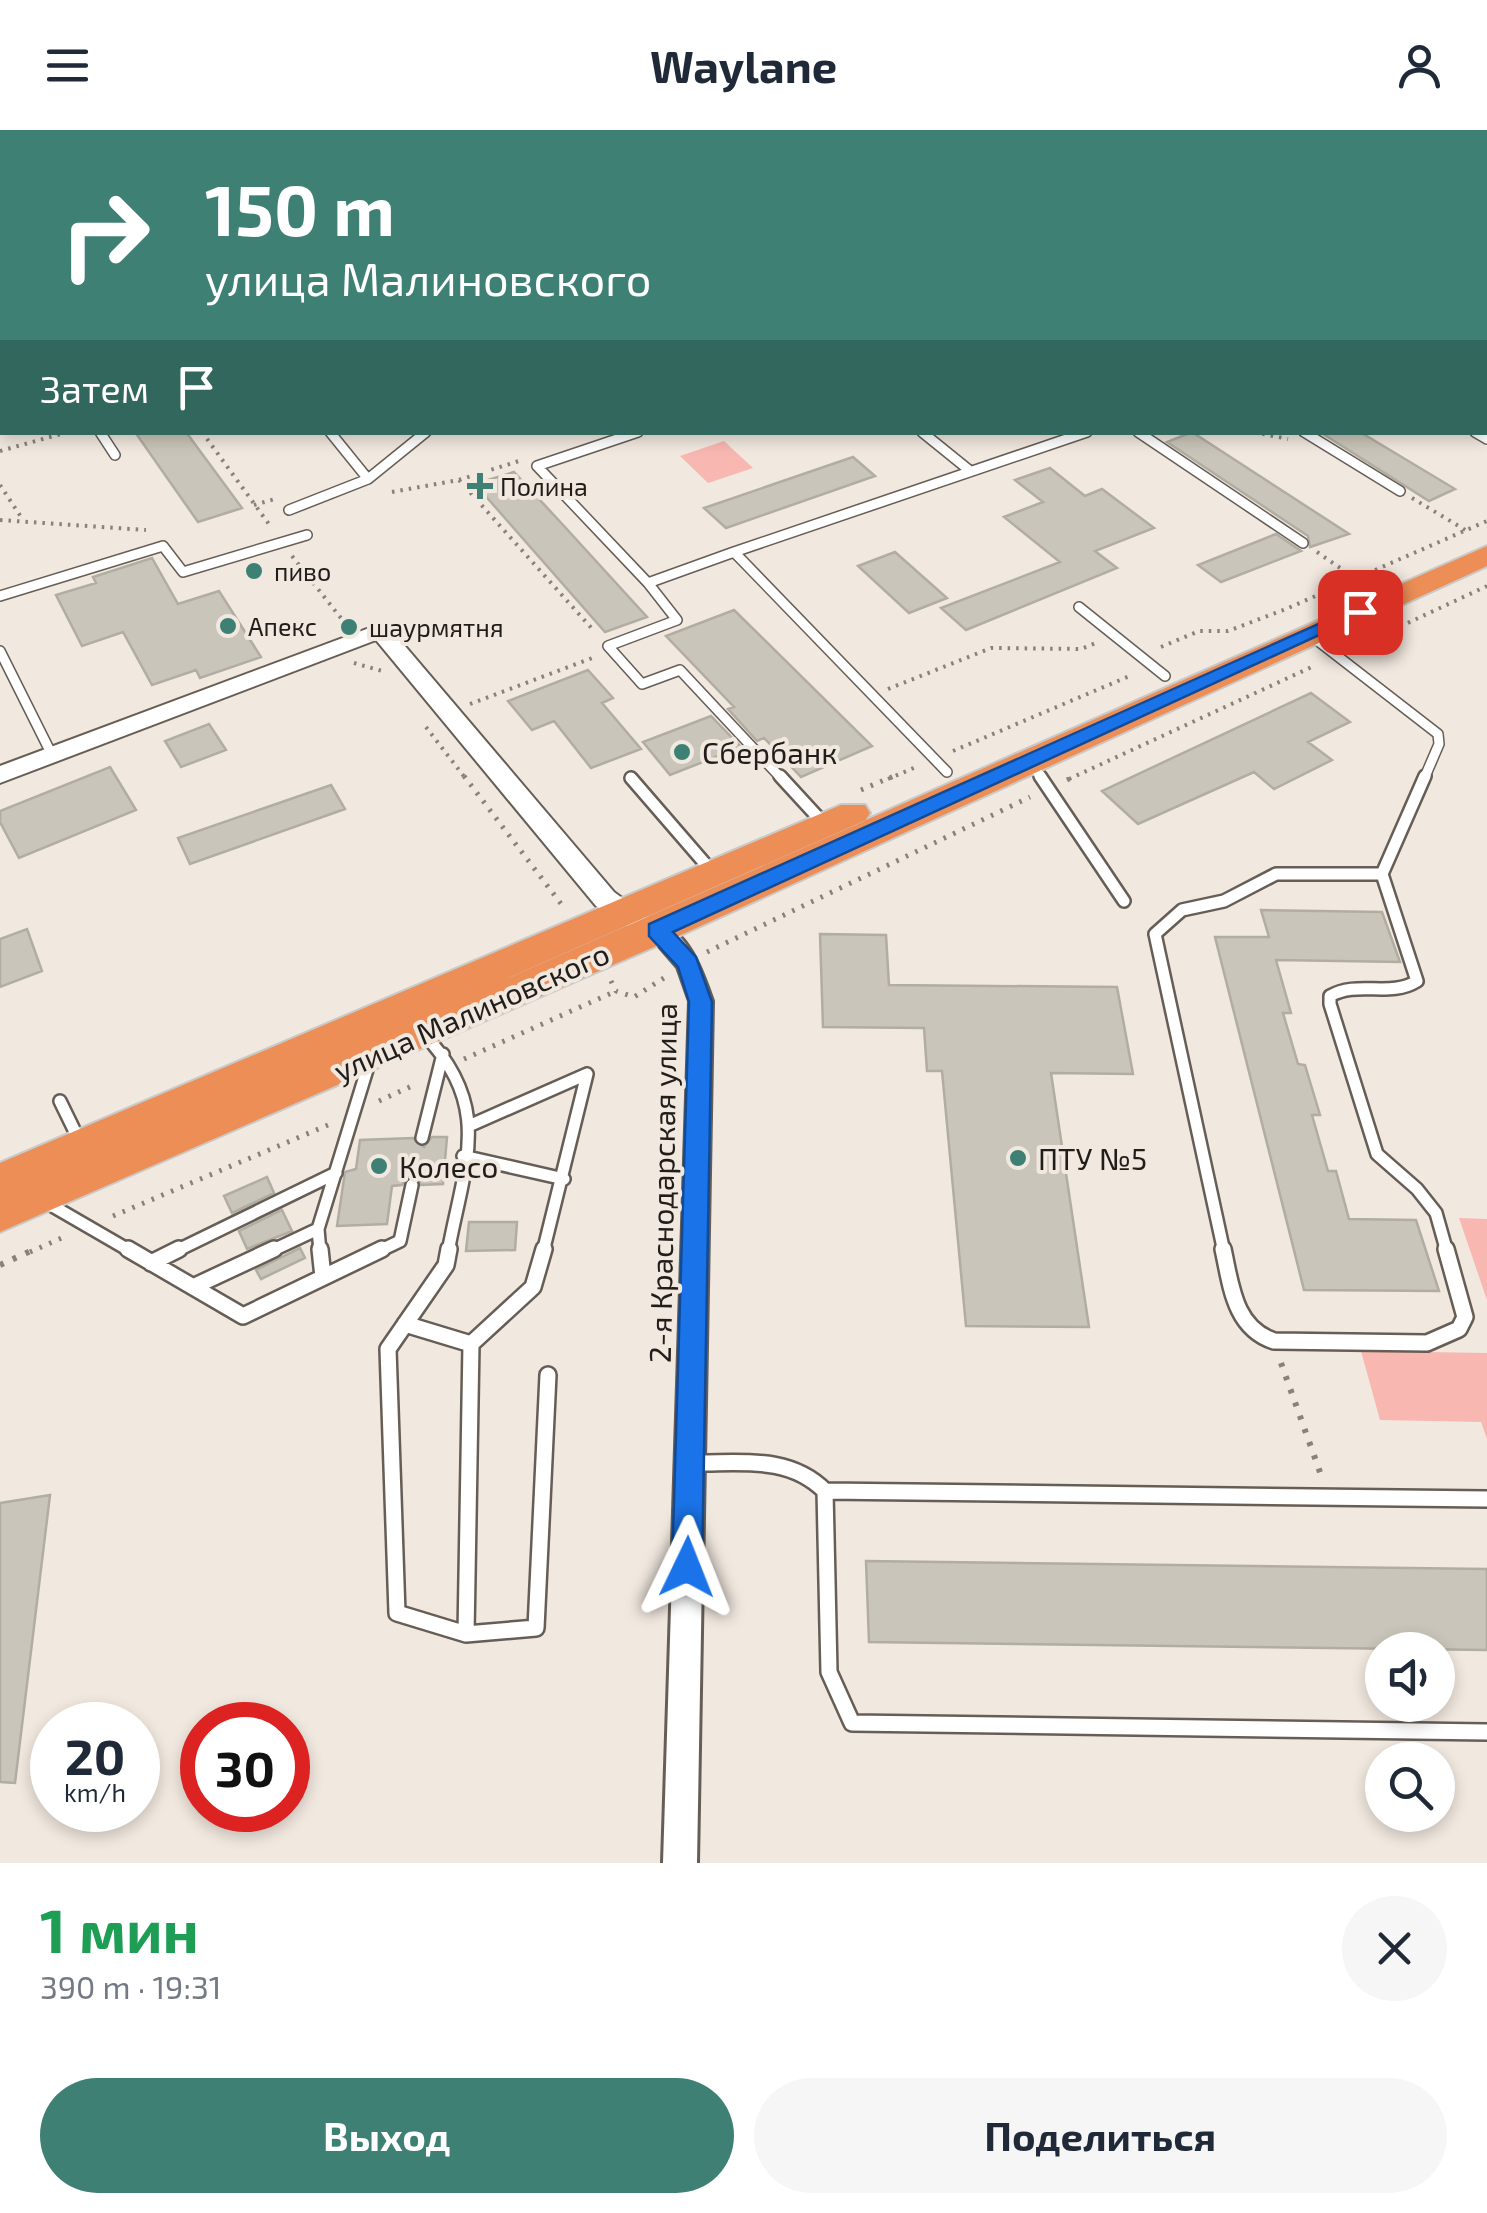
<!DOCTYPE html>
<html lang="ru">
<head>
<meta charset="utf-8">
<style>
  :root { --surface:#fff; --page:#f6f6f7; --text:#1f2937; --muted:#747a83; --accent:#3e8174 }
  body { margin:0; font-family:"Exo 2",sans-serif; background:var(--page); color:var(--text); height:100vh; display:flex; flex-direction:column; font-size:38px; white-space:nowrap }
  * { box-sizing:border-box; margin:0 }
  p { font-size:32px; color:var(--muted) }
  .icon { flex:none; width:55px; height:55px; fill:none; stroke:currentColor; stroke-width:2; stroke-linecap:round; stroke-linejoin:round }
  .map { position:relative; height:1733px; overflow:hidden }
  .side { display:flex; flex-direction:column; background:var(--surface); flex:1 }
  .side>* { flex:none }
  .top-card { position:absolute; left:0px; top:0px; width:1488px; height:305px; box-shadow:0 5px 15px #0003; background:#3e8174; color:#fff; overflow:hidden }
  .tools { position:absolute; left:1365px; top:1502px; display:grid; gap:20px }
  .tools a { display:grid; place-items:center; width:90px; height:90px; border-radius:50%; background:var(--surface); box-shadow:0 5px 15px #0003; font-size:50px }
  .speed { position:absolute; left:30px; top:1572px; display:flex; gap:20px; font-size:50px; font-weight:700; text-align:center }
  .speed>* { display:grid; place-content:center; width:130px; height:130px; border-radius:50%; background:var(--surface); box-shadow:0 5px 15px #0003; line-height:1 }
  .speed small { font-size:25px; font-weight:400 }
  .speed .limit { border:15px solid #d22; background:#fff; color:#111 }
  .pin { position:absolute; display:grid; place-items:center; width:85px; height:85px; color:#fff; margin:-42px; border-radius:20px; box-shadow:0 5px 15px #0006 }
  .me { position:absolute; width:110px; margin:-55px; rotate:2deg; stroke-linejoin:round; filter:drop-shadow(0 0 8px #0008) }
  .turn { display:flex; align-items:center; gap:35px; height:210px; padding:0 40px; font-size:45px }
  .turn .icon { width:130px; height:130px; stroke-width:2.5 }
  .turn b { display:block; font-size:70px; line-height:85px }
  .then { display:flex; align-items:center; height:95px; padding:0 40px; background:#0003; gap:20px; font-size:38px }
  .round { display:grid; place-items:center; flex:none; width:105px; height:105px; border-radius:52px; background:var(--page) }
  .overview { display:flex; align-items:center; justify-content:space-between; height:170px; padding:0 40px }
  h1 { font-size:60px; font-weight:700; line-height:75px; color:#1e9e55 }
  .cta { display:flex; gap:20px; margin-top:auto; padding:20px 40px }
  .cta a { flex:1; height:115px; border-radius:60px; background:var(--accent); color:#fff; font-size:40px; font-weight:700; line-height:115px; text-align:center }
  .cta a+a { background:var(--page); color:var(--text) }
  header { display:flex; justify-content:space-between; align-items:center; height:130px; padding:0 40px; background:var(--surface); font-size:45px; font-weight:700 }
  .map>svg:first-child { display:block }
</style>
</head>
<body>
<header><svg class="icon" aria-label="menu" viewBox="0 0 24 24"><path d="M4 6h16M4 12h16M4 18h16"/></svg>Waylane<svg class="icon" aria-label="person" viewBox="0 0 24 24"><circle cx="12" cy="8" r="4"/><path d="M4 21q1-7 8-7t8 7"/></svg></header>
<div class="map">
<svg width="1487" height="1733" viewBox="0 0 1487 1733">
  <rect width="100%" height="100%" fill="#f1e8df"/>
  <!-- green -->
  <path fill="#f8b7b1" d="M724,311L753,338L708,353L680,326Z
    M1459,1088L1487,1089V1170Z
    M1361,1221L1487,1223V1309L1481,1292L1380,1290Z"/>
  <!-- building -->
  <path fill="#c9c5ba" stroke="#b1ada2" stroke-width="2.5" d="M135,302H186L242,378L198,392Z
    M1192,302L1349,404L1310,417L1308,406L1167,312Z
    M1320,302H1360L1455,359L1429,371Z
    M853,327L875,346L726,398L704,378Z
    M1050,338L1085,366L1102,359L1154,398L1095,421L1117,438L966,500L941,478L1060,432L1004,387L1043,372L1015,350Z
    M514,342L564,396L647,487L605,502L475,354Z
    M1276,404L1301,421L1221,452L1198,435Z
    M895,422L947,468L909,483L858,436Z
    M152,428L178,474L219,461L261,527L200,548L196,540L152,555L123,502L82,516L56,465L96,453L93,447Z
    M734,480L872,616L801,647L764,608L757,611L728,579L734,577L666,506Z
    M588,540L613,568L602,573L641,619L591,638L554,591L532,600L508,571Z
    M1311,563L1350,592L1308,612L1332,630L1274,659L1254,642L1138,694L1102,661Z
    M711,586L741,617L670,645L643,612Z
    M209,594L226,620L181,637L165,611Z
    M110,637L136,680L19,728L0,692V681Z
    M331,655L345,679L190,734L178,708Z
    M1261,780L1382,782L1400,832L1276,830L1291,883H1283L1298,934L1305,935L1320,985H1312L1328,1041H1336L1349,1089L1416,1090L1439,1161L1304,1160L1215,807H1269Z
    M27,799L42,841L0,857V809Z
    M820,804L886,805L889,855L1117,857L1133,944L1051,943L1089,1197L966,1196L942,941H927L924,898L823,897Z
    M432,1007H447L443,1054L421,1055L417,1048L408,1046L402,1055L392,1056L387,1094L337,1096L345,1042L356,1039L360,1010L413,1008L424,1017Z
    M267,1047L274,1063L232,1083L224,1066Z
    M282,1080L292,1101L247,1119L239,1101Z
    M469,1092H517L515,1120L466,1121Z
    M300,1118L305,1128L261,1149L256,1140Z
    M50,1365L15,1653L0,1652V1373Z
    M866,1431L1487,1439V1520L869,1512Z"/>
  <g fill="none" stroke-linecap="round" stroke-linejoin="round">
    <defs>
      <path id="service-far3" d="M317,0L321,2
        M801,0L805,2
        M892,0L897,2
        M0,149L2,153"/>
      <path id="service-far2" d="M100,302L115,325
        M330,302L368,349
        M638,302L537,336L648,453L734,422
        M922,302L969,340
        M1138,302L1303,413
        M1304,302L1400,361
        M1475,302L1487,309
        M289,380L368,349L426,302
        M648,453L677,490L608,516L642,554L680,540L782,649
        M0,466L163,416L183,442L307,405
        M1079,477L1165,546
        M1309,504L1438,604L1439,614L1424,649
        M0,521L52,625
        M1030,631L1042,649
        M947,642L734,422L1087,302"/>
      <path id="service-far1" d="M780,646L825,695
        M1040,646L1124,771
        M631,648L714,744
        M1382,744L1417,851C1390,868 1358,850 1330,866V874L1377,1024L1417,1059L1436,1083L1447,1122
        M1382,744L1425,646
        M422,902C494,977 465,1031 448,1122
        M60,971L80,1012
        M471,995L587,944
        M422,1008L443,924
        M463,1026L564,1049
        M44,1071L132,1122
        M174,1122L336,1043
        M269,1122L318,1099
        M320,1122L318,1099L370,930
        M377,1122L400,1111L412,1055
        M543,1122L587,944
        M1224,1122L1155,804L1182,780L1224,771L1276,744H1382"/>
      <path id="service" d="M128,1119L243,1186L382,1119
        M320,1119L323,1147
        M449,1119L446,1135L388,1219L397,1483L466,1504L536,1498L548,1245
        M1223,1119C1231,1155 1234,1198 1274,1211L1427,1213L1459,1199L1465,1187L1446,1119
        M151,1133L179,1119
        M195,1156L274,1119
        M405,1194L471,1214
        M690,1333C739,1334 788,1324 825,1361L829,1542L852,1593L1487,1602
        M825,1361L1487,1369
        M466,1504L471,1214L533,1157L544,1119"/>
      <path id="minor" d="M657,792C689,802 702,843 712,871L697,1733H663L690,871L678,837L646,800Z"/>
      <path id="tertiary" d="M380,494L388,496L614,762L656,793L652,800H634L596,776L376,510L0,653V636Z"/>
      <path id="primary" d="M1338,0H1360L1361,2H1340Z
        M1485,59L1487,60V72L1485,71Z"/>
      <path id="trunk" d="M1487,416V436L670,810L0,1102V1033L841,675H865L870,683L865,691L472,864Z"/>
    </defs>
    <!-- service-far3 casing -->
    <use href="#service-far3" stroke="#665e56" stroke-width="9"/>
    <!-- service-far2 casing -->
    <use href="#service-far2" stroke="#665e56" stroke-width="12"/>
    <!-- service-far1 casing -->
    <use href="#service-far1" stroke="#665e56" stroke-width="16"/>
    <!-- service casing -->
    <use href="#service" stroke="#665e56" stroke-width="20"/>
    <!-- minor casing -->
    <use href="#minor" stroke="#665e56" stroke-width="6"/>
    <!-- tertiary casing -->
    <use href="#tertiary" stroke="#665e56" stroke-width="4"/>
    <!-- primary casing -->
    <use href="#primary" stroke="#c9c9c8" stroke-width="5"/>
    <!-- trunk casing -->
    <use href="#trunk" stroke="#c9c9c8" stroke-width="4"/>
    <!-- path-far2 -->
    <path stroke="#88827c" stroke-width="4" stroke-dasharray="2.5 6" stroke-linecap="butt" d="M202,302L271,397
      M1254,302L1288,309
      M0,321L68,302
      M459,350L522,330
      M0,355L23,390
      M392,362L459,350L595,502
      M1412,368L1467,401
      M254,375L275,369
      M0,390L146,400
      M1317,422L1356,449
      M292,426L344,492
      M1161,517L1199,501H1228L1286,479L1487,391
      M1354,518L1487,456
      M354,533L382,541
      M888,559L991,518L1081,519L1098,512
      M470,574L595,527
      M426,597L466,649
      M953,621L1132,545
      M888,649L916,637
      M1069,649L1316,535"/>
    <!-- path-far1 -->
    <path stroke="#88827c" stroke-width="5" stroke-dasharray="2.5 8" stroke-linecap="butt" d="M464,646L565,779
      M1067,650L1075,646
      M861,660L894,646
      M707,822L1030,667
      M611,851L616,861L634,867L667,846
      M464,929L616,861
      M379,971L414,955
      M113,1086L328,995
      M30,1122L66,1106"/>
    <!-- path -->
    <path stroke="#88827c" stroke-width="6" stroke-dasharray="4 10" stroke-linecap="butt" d="M0,1135L35,1119
      M1281,1233L1321,1345"/>
    <!-- service-far3 -->
    <use href="#service-far3" stroke="#fff" stroke-width="6"/>
    <!-- service-far2 -->
    <use href="#service-far2" stroke="#fff" stroke-width="9"/>
    <!-- service-far1 -->
    <use href="#service-far1" stroke="#fff" stroke-width="11"/>
    <!-- service -->
    <use href="#service" stroke="#fff" stroke-width="15"/>
    <!-- minor -->
    <use href="#minor" fill="#fff" fill-rule="evenodd"/>
    <!-- tertiary -->
    <use href="#tertiary" fill="#fff" fill-rule="evenodd"/>
    <!-- primary -->
    <use href="#primary" fill="#f1aa80" fill-rule="evenodd"/>
    <!-- trunk -->
    <use href="#trunk" fill="#ec8e56" fill-rule="evenodd"/>
  </g>
  <!-- route -->
  <path fill="#1a73e8" stroke="#114b97" stroke-width="2.5" d="M1354,478L1369,482L673,802L696,827L712,872L702,1437L698,1448L687,1452L676,1448L672,1437L689,872L678,837L649,806V794Z"/>
  <!-- markers -->
  <g fill="#3e8174" stroke="#f1e8df" stroke-width="4">
    <path d="M475 341h10v10h10v10h-10v10h-10v-10h-10v-10h10z"/>
    <circle cx="254" cy="441" r="10"/>
    <circle cx="228" cy="496" r="10"/>
    <circle cx="349" cy="497" r="10"/>
    <circle cx="682" cy="622" r="10"/>
    <circle cx="1018" cy="1028" r="10"/>
    <circle cx="379" cy="1036" r="10"/>
  </g>
  <g text-anchor="middle" dominant-baseline="central" stroke-width="8" stroke-linejoin="round" paint-order="stroke">
    <!-- far-poi labels -->
    <g font-size="25" fill="#201d1a" stroke="#f1e8df" text-anchor="start">
      <text x="500" y="356">Полина</text>
      <text x="274" y="441">пиво</text>
      <text x="248" y="496">Апекс</text>
      <text x="369" y="497">шаурмятня</text>
    </g>
    <!-- poi labels -->
    <g font-size="30" fill="#201d1a" stroke="#f1e8df" text-anchor="start">
      <text x="702" y="622">Сбербанк</text>
      <text x="1038" y="1028">ПТУ №5</text>
      <text x="399" y="1036">Колесо</text>
    </g>
    <!-- street labels -->
    <g font-size="30" fill="#201d1a" stroke="#f1e8df">
      <text transform="translate(471 881) rotate(-24)">улица Малиновского</text>
      <text transform="translate(662 1053) rotate(-89)">2-я Краснодарская улица</text>
    </g>
  </g>
</svg>
<div class="tools">
<a><svg class="icon" aria-label="sound" viewBox="0 0 24 24"><path d="M4 9h4l5-4v14l-5-4H4zM17 9q2 3 0 6"/></svg></a>
<a><svg class="icon" aria-label="search" viewBox="0 0 24 24"><circle cx="10" cy="10" r="6"/><path d="M15 15l6 6"/></svg></a>
</div>
<div class="speed"><div>20<small>km/h</small></div><div class="limit">30</div></div>
<div class="pin" style="left:1360px;top:482px;background:#d93025"><svg class="icon" aria-label="arrive" viewBox="0 0 24 24"><path d="M6 21V4h12l-3 4 3 4H6"/></svg></div>
<svg class="me" style="left:687px;top:1437px" viewBox="-20 -20 40 40"><path d="M0-17L14 15 0 8-14 15z" fill="#1a73e8" stroke="#fff" stroke-width="4"/></svg>
<div class="top-card">
<div class="turn"><svg class="icon" aria-label="right" viewBox="0 0 24 24"><path d="M7 20v-9h11M14 6l5 5-5 5"/></svg><div><b>150 m</b>улица Малиновского</div></div>
<div class="then">Затем<svg class="icon" aria-label="arrive" viewBox="0 0 24 24"><path d="M6 21V4h12l-3 4 3 4H6"/></svg></div>
</div>
</div>
<section class="side">
<div class="overview"><div><h1>1 мин</h1><p>390 m · 19:31</p></div><a class="round"><svg class="icon" aria-label="close" viewBox="0 0 24 24"><path d="M6 6l12 12M18 6L6 18"/></svg></a></div>
<div class="cta"><a>Выход</a><a>Поделиться</a></div>
</section>
</body>
</html>
